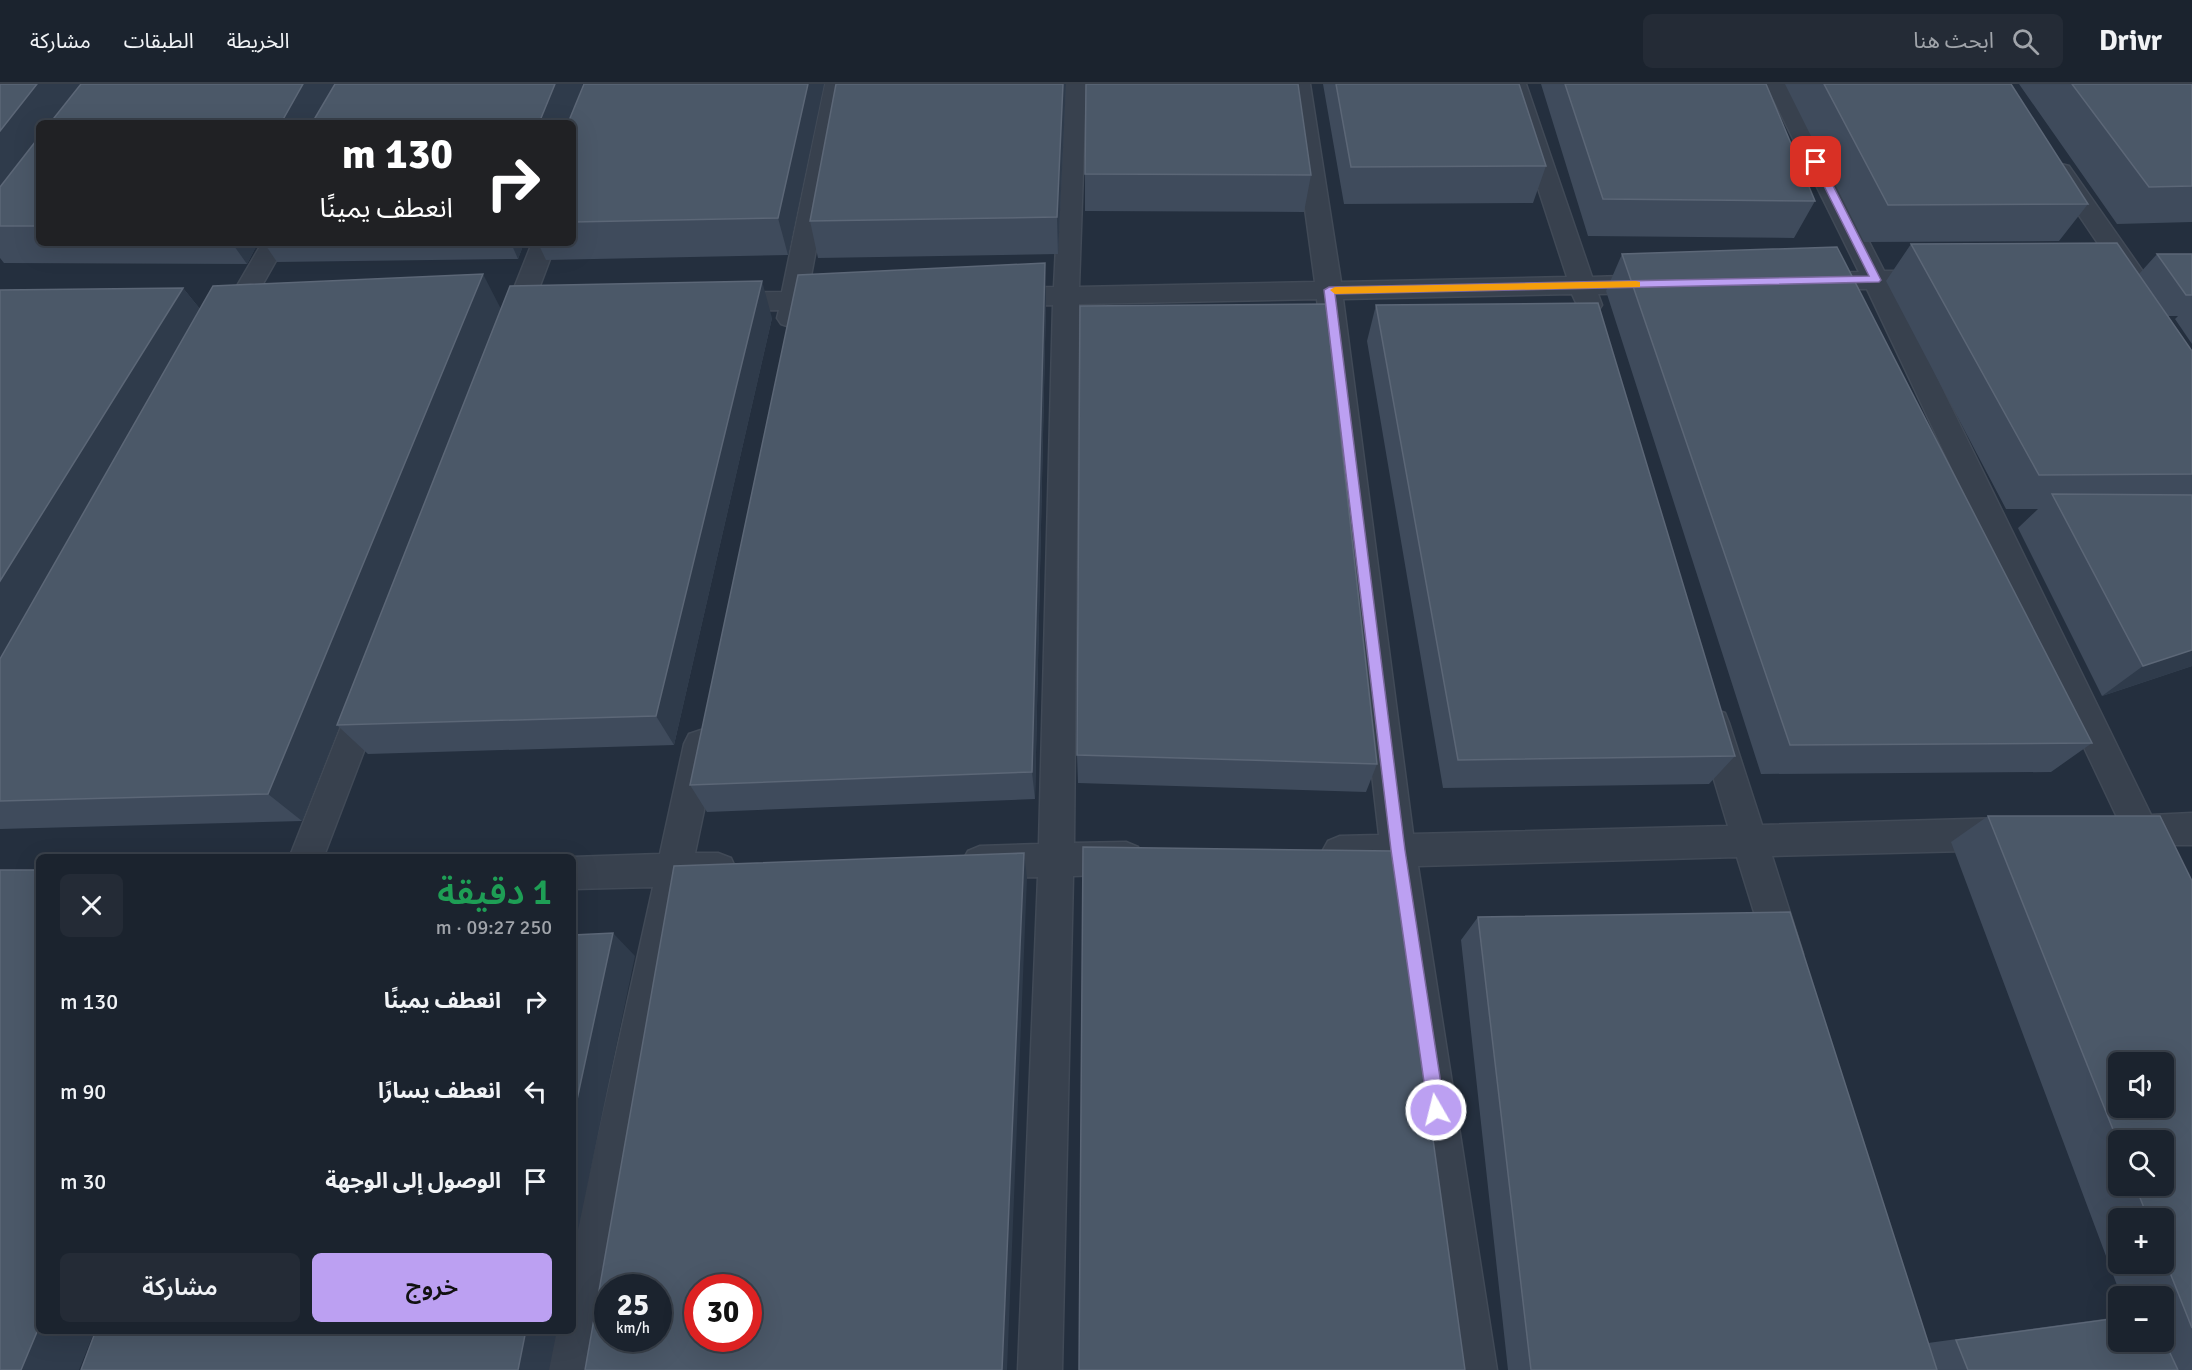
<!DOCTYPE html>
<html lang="ar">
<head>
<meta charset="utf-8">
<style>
  :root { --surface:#1b232e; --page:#242b36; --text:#f1f3f6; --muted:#a0a4aa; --line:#39404a; --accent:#bca0f2 }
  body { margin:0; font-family:Signika,"Noto Sans Arabic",sans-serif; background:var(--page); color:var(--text); direction:rtl; height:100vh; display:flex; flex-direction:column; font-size:22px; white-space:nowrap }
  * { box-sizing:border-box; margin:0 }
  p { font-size:20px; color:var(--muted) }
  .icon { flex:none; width:33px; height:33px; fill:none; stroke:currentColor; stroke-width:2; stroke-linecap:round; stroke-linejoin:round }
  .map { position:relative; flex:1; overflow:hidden; direction:ltr }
  .drawer { position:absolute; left:36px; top:770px; width:540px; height:480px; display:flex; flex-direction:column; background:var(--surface); border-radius:9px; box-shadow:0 6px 24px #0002,0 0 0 2px var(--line); direction:rtl }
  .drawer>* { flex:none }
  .top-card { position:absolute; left:36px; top:36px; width:540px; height:126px; border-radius:9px; box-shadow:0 6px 24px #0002,0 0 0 2px var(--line); direction:rtl; background:#202124; color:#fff; overflow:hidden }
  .buttons { position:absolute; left:2108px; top:968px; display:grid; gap:12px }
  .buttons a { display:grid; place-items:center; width:66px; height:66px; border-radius:9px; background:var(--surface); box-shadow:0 6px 24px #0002,0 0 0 2px var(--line); font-size:30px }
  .speed { position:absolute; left:594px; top:1190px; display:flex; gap:12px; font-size:30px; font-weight:700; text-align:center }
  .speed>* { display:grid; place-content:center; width:78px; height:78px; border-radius:50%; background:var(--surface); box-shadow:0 6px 24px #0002,0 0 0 2px var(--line); line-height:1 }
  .speed small { font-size:15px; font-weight:400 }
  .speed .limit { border:9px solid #d22; background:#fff; color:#111 }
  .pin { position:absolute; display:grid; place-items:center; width:51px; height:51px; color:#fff; margin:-26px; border-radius:12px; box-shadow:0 3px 9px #0006 }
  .me { position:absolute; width:66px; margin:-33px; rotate:352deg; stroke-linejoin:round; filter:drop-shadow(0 0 4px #0008) }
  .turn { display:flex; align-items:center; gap:21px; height:126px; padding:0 24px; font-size:27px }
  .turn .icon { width:78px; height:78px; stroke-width:2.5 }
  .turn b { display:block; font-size:42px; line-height:51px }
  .round { display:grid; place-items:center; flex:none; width:63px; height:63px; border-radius:9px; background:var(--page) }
  .summary { display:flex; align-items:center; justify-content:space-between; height:102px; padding:0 24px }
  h1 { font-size:36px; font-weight:600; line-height:45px; color:#1e9e55 }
  .primary-button { display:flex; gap:12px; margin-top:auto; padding:12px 24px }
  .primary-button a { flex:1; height:69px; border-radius:9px; background:var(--accent); color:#111; font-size:24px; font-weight:600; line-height:69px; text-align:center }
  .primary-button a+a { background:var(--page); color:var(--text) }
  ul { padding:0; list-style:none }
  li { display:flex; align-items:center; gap:18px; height:90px; padding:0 24px }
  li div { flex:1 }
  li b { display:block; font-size:22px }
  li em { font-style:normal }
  header { display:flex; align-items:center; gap:36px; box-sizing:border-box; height:84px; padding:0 30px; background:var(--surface); border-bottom:2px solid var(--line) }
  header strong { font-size:28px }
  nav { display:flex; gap:33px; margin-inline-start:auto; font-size:21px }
  .search { width:420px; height:54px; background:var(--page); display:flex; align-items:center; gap:15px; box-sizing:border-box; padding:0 21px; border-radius:9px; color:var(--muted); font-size:22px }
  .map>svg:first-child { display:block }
</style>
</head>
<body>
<header>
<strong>Drivr</strong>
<div class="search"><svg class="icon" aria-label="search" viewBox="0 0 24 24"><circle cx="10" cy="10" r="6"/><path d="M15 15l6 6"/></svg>ابحث هنا</div>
<nav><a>الخريطة</a><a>الطبقات</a><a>مشاركة</a></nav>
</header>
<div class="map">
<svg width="2192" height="1286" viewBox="0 0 2192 1286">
  <rect width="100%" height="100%" fill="#242f3e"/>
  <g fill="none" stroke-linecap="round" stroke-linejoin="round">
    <defs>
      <path id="street" d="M825,0H847L808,208L838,207L847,210L851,216L847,222L838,225H805L799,240L790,243L781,240L777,234L779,226L722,227L713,224L709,218L713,212L722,209L782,208Z
        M1064,0H1086L1079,203L1315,198L1288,0H1310L1341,198L1567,193L1504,0H1526L1592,193L1654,191L1663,194L1667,200L1663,206L1654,209L1598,210L1602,221L1598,227L1589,230L1580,227L1572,210L1343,215L1413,750L1728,742L1697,639L1701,629L1713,625L1725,629L1729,639L1762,741L2005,734L2017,739L2022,750L2017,761L2005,766L1772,772L1803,870L1798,882L1785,888L1772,882L1767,870L1737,773L1418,782L1497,1286H1453L1383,783L1340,784L1328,779L1322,768L1328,757L1340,752L1379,751L1317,215L1079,220L1074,759L1126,758L1138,763L1144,774L1138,785L1126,790L1073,792L1062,1286H1018L1038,793L980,794L968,789L962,778L968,767L980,762L1039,760L1053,221L1001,222L992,219L988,213L992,207L1001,204L1054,203Z
        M1766,0H1788L1884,187H1933L1942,189L1946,195L1942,201L1933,203L1893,204L2151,731L2192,729V761H2165L2167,764L2161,775L2149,780L2137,775L2131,762L2122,763L2110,758L2105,747L2110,736L2117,733L1867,205H1810L1801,203L1797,197L1801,191L1810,189L1859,188Z
        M2061,80L2069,82L2144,189L2148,195L2144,201L2135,203L2126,201L2049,87L2053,82Z
        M262,159H286L238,244L229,247L220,244L216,238Z
        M532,159H556L525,242L521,248L512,251L503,248L499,242Z
        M369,598L380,602L385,612L324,772H290L353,612L358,602Z
        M701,646L713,650L718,660L695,769H718L731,774L736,785L731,796L718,801L689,802L590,1286H546L555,1246H573V1164L653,803L573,805V773L660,770L684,660L689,650Z"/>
    </defs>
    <!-- street casing -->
    <use href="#street" stroke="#414a57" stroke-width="3"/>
    <!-- street -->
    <use href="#street" fill="#38414e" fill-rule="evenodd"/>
  </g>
  <!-- wall -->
  <path fill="#3f4b5c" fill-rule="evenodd" d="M0,0L576,21L584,0H824L788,171L546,176L538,159H573V39H39V159H258L247,180L4,179L0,174Z
    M836,0H1066L1058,170L818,174L810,137Z
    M1323,0H1519L1546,82L1533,119L1344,120Z
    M1541,0H1766L1815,117L1794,154L1588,152Z
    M1785,0H2011L2088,120L2059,157L1864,158Z
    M2019,0H2192V138L2117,140Z
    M1085,90L1311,91L1304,128L1085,127Z
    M264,159H524L518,175L277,178Z
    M1911,160L2139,190L2157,170H2192V260L2175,235L2178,232H2168L2192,267V582L2102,612L2018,444L2038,425H2006L1886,197Z
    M1622,170L2092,659L2051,688L1761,690L1606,207Z
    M183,204L200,225H501L772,234L674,661L368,670L339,643L302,737L0,745V206Z
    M1046,215L1035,715L707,728L690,701Z
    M1376,221L1735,672L1709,700L1443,704L1367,257Z
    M1077,671L1377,680L1366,708L1078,699Z
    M1988,732L2192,797V1286H1508L1461,856L1478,833L1928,1259L2118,1233V1257H2163V1212H2121L1951,758ZM2118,1056L2163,1101H2118ZM2118,1134H2163V1179H2118Z"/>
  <!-- shaded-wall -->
  <path fill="#2f3b4b" d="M37,0H95L65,39H39V74L0,126V47Z
    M303,0H346L324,39H281Z
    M555,0H583L569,39H539Z
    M808,0H824L788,171L778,134Z
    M1063,0H1066L1058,170L1057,133Z
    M232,159H258L247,180Z
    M511,159H524L518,175Z
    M1045,179L1046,215L1035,715L1032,688Z
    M483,190L502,227L337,641L339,643L302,737L268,710Z
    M762,197L772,234L674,661L656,632Z
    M183,204L212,240L0,598V497Z
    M2192,566V582L2102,612L2143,582Z
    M1024,769L1027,794L1007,1286H1002Z
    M613,849L635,872L573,1170V1034Z
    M39,1243V1246H95L79,1286H21Z
    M526,1246H557L549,1286H518Z"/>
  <!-- building -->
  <path fill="#4b5868" stroke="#5c6777" stroke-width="1.5" fill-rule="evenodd" d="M0,0H37L0,47Z
    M81,0H303L281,39H50Z
    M335,0H555L539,39H312Z
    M584,0H808L778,134L573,138V39H568Z
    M836,0H1063L1057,133L810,137Z
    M1086,0H1298L1311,91L1085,90Z
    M1336,0H1519L1546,82L1351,83Z
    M1565,0H1766L1815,117L1603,115Z
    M1824,0H2011L2088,120L1888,121Z
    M2072,0H2192V102L2149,103Z
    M39,53V142H0V103Z
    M2117,159L2192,267V390L2039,391L1911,160Z
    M1837,163L2092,659L1790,661L1622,170Z
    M2157,170H2192V211H2186Z
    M1045,179L1032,688L690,701L798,191Z
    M483,190L268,710L0,717V575L213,202Z
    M762,197L656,632L337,641L510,202Z
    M183,204L0,497V206Z
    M1598,219L1735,672L1458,676L1376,221Z
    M1326,220L1377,680L1077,671L1080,222Z
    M2052,410L2192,411V566L2143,582Z
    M1988,732H2160L2192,797V1244L2163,1171V1134H2148L2135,1101H2163V1056H2118V1058ZM2118,978H2163V1023H2118Z
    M1083,763L1393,767L1465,1286H1079Z
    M1024,769L1002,1286H585L674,782ZM608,1203H658V1254H608ZM698,1203H748V1254H698Z
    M0,786H39V1243L21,1286H0Z
    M1790,828L1937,1286H1531L1478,833Z
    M613,849L573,1034V851Z
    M2118,1234V1257H2163V1254L2178,1286H1968L1956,1256Z
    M96,1246H526L518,1286H81Z"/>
  <!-- route -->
  <path fill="#bca0f2" stroke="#7a689d" stroke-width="1.5" d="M1816,75L1821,78L1881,196L1879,198L1335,210L1405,766L1445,1026L1442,1032L1436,1034L1431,1032L1428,1026L1391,766L1324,206L1329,203L1869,192L1812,78Z"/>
  <!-- slow -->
  <path fill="#f59e0b" d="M1636,197L1640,198V203L1335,210L1330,206L1335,203Z"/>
</svg>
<div class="buttons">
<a><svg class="icon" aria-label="sound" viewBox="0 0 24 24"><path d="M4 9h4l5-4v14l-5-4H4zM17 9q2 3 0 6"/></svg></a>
<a><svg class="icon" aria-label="search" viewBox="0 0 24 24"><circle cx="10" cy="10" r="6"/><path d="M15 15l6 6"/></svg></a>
<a>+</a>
<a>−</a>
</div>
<div class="speed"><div>25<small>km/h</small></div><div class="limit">30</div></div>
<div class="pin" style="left:1816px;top:78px;background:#d93025"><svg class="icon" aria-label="arrive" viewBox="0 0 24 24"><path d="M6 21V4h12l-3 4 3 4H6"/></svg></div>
<svg class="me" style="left:1436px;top:1026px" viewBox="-20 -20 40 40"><circle r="17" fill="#bca0f2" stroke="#fff" stroke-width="3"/><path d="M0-11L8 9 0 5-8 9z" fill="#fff"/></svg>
<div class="top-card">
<div class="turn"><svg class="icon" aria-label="right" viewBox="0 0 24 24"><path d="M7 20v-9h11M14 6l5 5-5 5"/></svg><div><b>130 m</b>انعطف يمينًا</div></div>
</div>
<section class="drawer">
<div class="summary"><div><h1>1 دقيقة</h1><p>250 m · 09:27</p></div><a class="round"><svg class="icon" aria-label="close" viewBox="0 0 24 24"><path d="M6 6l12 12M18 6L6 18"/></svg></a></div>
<ul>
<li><svg class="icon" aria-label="right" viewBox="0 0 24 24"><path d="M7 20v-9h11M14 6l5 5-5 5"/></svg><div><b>انعطف يمينًا</b></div><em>130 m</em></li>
<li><svg class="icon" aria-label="left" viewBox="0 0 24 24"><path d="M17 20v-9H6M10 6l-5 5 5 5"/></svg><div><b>انعطف يسارًا</b></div><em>90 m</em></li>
<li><svg class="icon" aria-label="arrive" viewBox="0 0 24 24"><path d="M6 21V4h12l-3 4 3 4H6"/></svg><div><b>الوصول إلى الوجهة</b></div><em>30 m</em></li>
</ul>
<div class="primary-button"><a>خروج</a><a>مشاركة</a></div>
</section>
</div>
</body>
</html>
